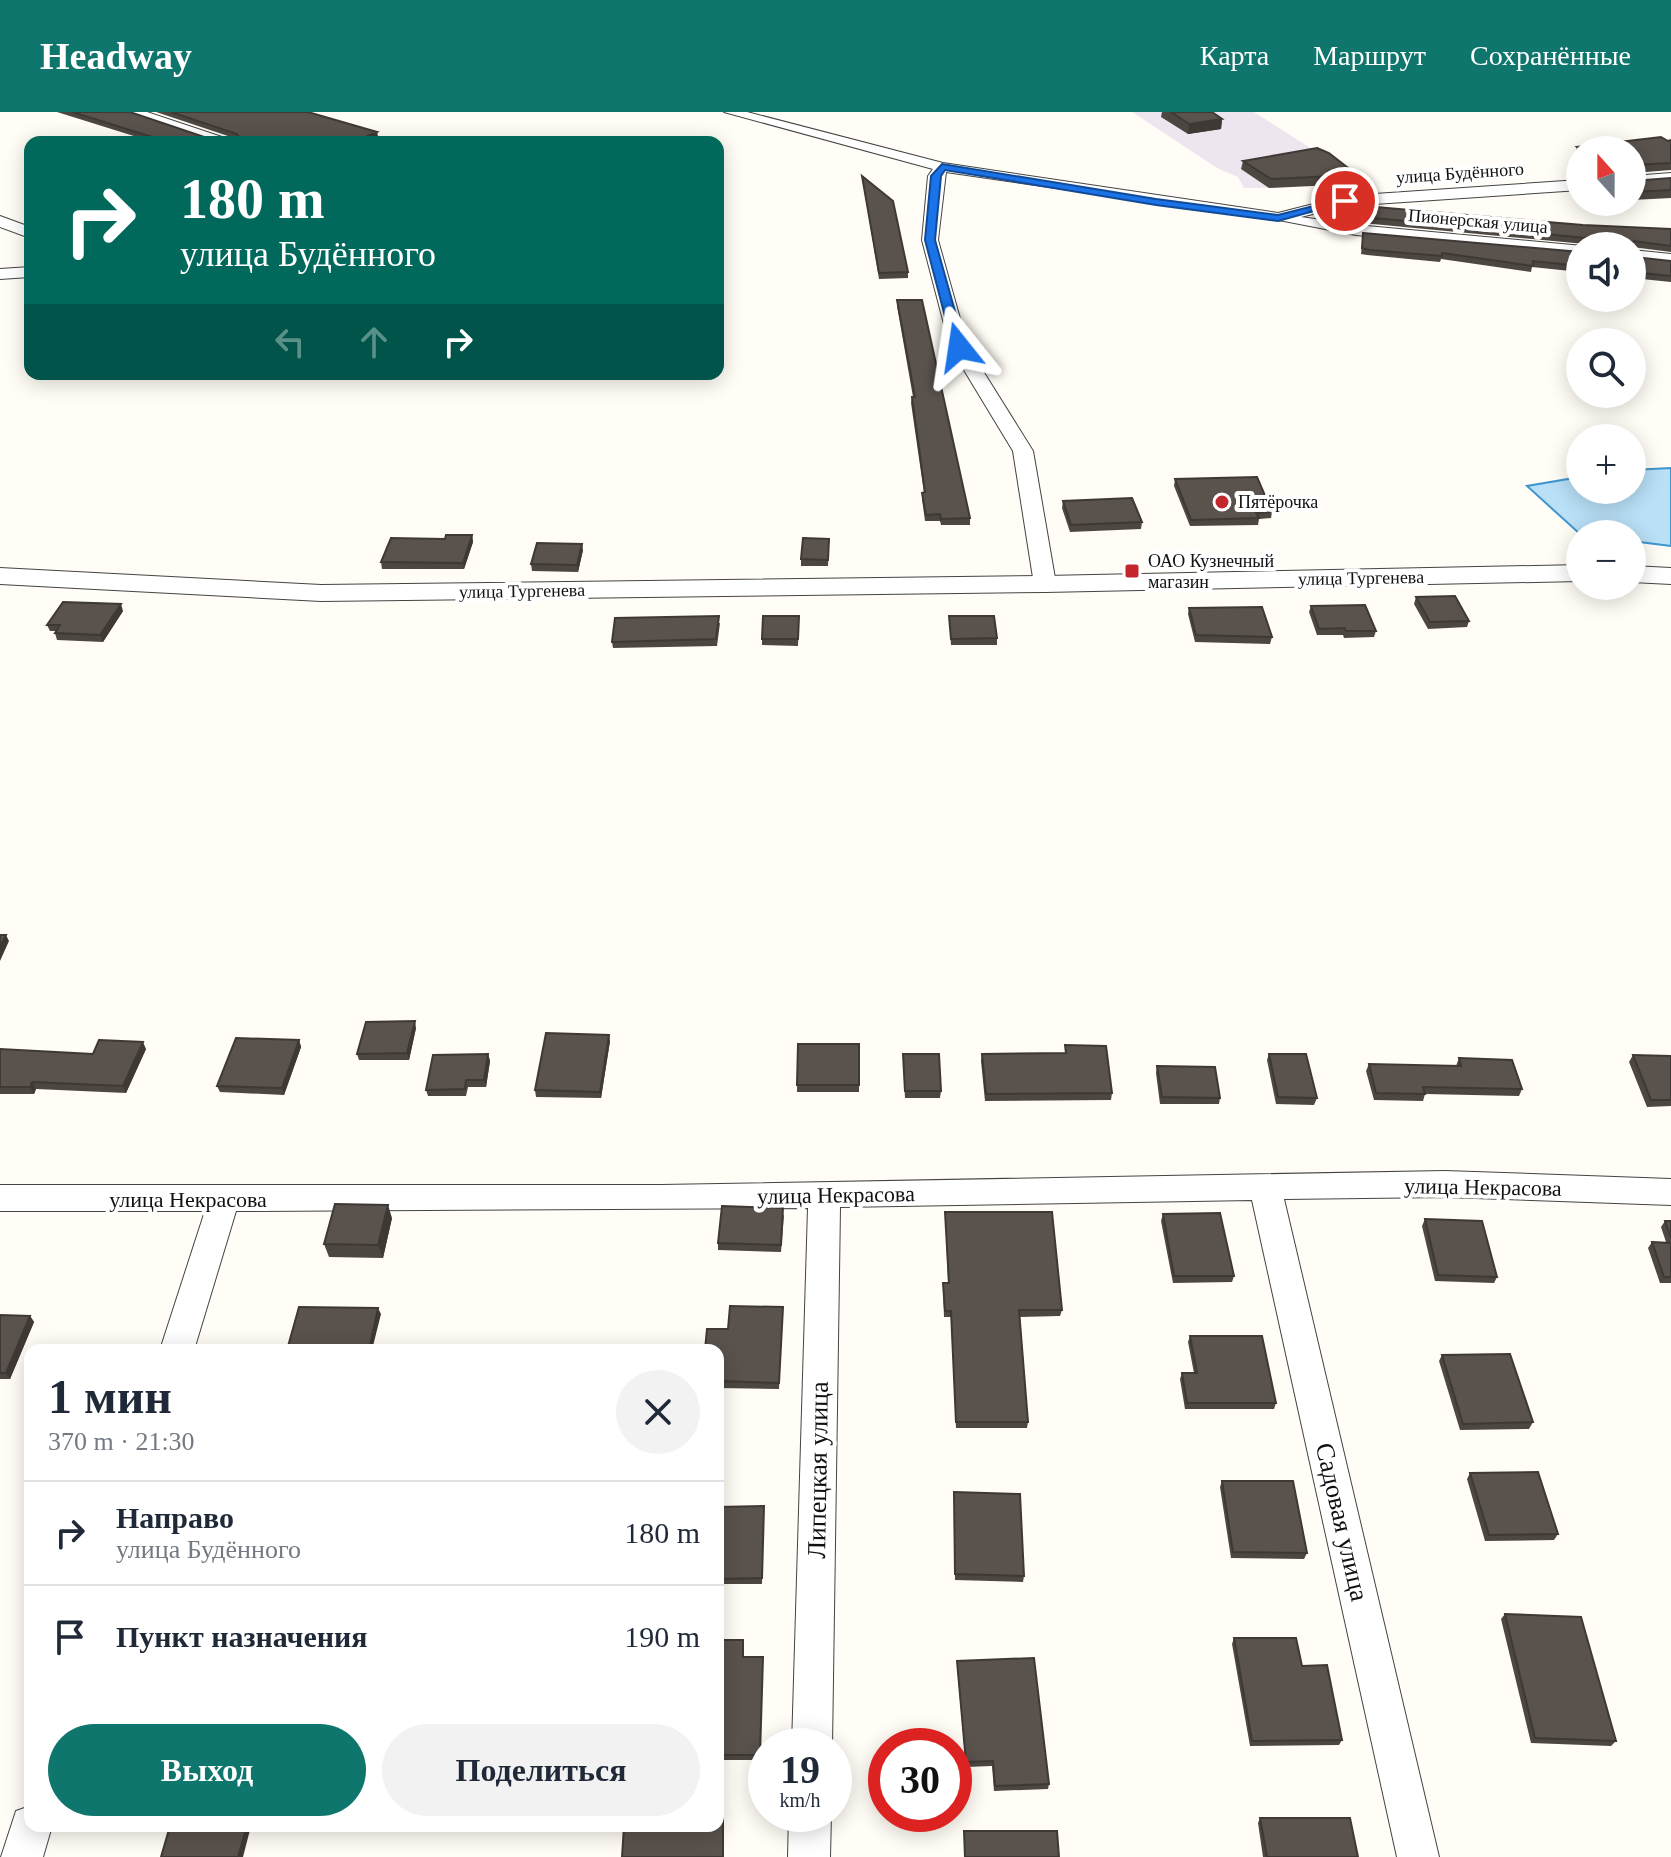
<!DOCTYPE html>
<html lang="ru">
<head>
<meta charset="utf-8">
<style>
  :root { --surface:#fff; --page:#f2f2f3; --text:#1f2937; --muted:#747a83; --line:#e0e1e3; --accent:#0f766e }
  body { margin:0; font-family:Georgia,serif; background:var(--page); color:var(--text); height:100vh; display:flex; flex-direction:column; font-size:30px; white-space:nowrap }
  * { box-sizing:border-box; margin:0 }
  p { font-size:26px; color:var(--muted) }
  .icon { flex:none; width:44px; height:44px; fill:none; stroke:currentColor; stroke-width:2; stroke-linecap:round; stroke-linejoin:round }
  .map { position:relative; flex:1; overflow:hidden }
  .panel { position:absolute; left:24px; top:1232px; width:700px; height:488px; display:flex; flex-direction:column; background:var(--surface); border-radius:16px; box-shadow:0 4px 20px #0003 }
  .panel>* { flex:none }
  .hud { position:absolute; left:24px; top:24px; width:700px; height:244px; border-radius:16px; box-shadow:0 4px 20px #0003; background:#00695c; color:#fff; overflow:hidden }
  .needle { width:52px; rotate:339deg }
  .buttons { position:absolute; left:1566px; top:24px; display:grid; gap:16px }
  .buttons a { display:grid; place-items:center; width:80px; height:80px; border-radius:50%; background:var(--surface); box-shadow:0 4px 20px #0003; font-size:40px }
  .speed { position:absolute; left:748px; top:1616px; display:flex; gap:16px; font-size:40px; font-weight:700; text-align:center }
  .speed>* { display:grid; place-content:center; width:104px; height:104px; border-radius:50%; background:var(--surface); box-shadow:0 4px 20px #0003; line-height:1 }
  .speed small { font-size:20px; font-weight:400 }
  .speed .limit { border:12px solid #d22; background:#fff; color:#111 }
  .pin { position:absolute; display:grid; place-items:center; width:68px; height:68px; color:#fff; margin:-34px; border:4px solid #fff; border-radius:50%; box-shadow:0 2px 8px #0007 }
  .me { position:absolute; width:88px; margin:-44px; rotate:345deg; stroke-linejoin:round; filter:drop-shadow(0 0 6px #0008) }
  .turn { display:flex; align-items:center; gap:28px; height:168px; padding:0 24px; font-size:36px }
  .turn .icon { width:104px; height:104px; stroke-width:2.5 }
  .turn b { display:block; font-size:56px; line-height:68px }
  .lanes { display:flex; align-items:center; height:76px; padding:0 24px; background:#0003; justify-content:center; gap:40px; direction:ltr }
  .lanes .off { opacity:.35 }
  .round { display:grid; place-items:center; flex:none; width:84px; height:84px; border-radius:42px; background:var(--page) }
  .summary { display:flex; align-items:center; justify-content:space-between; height:136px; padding:0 24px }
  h1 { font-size:48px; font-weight:700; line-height:60px }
  .primary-button { display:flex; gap:16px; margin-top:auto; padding:16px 24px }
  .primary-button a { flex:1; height:92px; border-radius:48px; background:var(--accent); color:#fff; font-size:32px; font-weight:700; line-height:92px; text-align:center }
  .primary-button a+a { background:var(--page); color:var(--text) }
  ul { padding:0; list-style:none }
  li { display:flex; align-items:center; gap:24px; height:104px; padding:0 24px; border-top:2px solid var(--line) }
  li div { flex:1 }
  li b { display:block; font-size:30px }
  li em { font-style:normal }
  header { display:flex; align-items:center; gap:48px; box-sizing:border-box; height:112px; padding:0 40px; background:var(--accent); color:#fff }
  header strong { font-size:38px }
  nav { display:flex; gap:44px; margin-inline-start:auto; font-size:28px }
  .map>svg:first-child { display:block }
</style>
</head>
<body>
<header>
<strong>Headway</strong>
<nav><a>Карта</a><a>Маршрут</a><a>Сохранённые</a></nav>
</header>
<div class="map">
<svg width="1671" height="1745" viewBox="0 0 1671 1745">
  <rect width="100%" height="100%" fill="#fffdf5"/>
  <!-- industrial -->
  <path fill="#eee6ef" d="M1132,0H1254L1323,44L1367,82L1324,84L1306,64L1269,66L1275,76H1244L1238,65L1217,56Z"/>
  <!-- water -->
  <path fill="#b9e0f7" stroke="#3f96cf" stroke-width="2" d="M1671,356V434L1632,429V422H1580L1527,374L1580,365V378H1632V358Z"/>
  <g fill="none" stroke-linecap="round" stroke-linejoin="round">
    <defs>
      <path id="minor" d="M125,0H147L237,30H215Z
        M724,0H747L943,51L1278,101L1345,84L1580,68V78L1345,94L1301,105L1356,113L1583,134H1580V143L1356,123L1284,109L946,60L938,128L968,235L1033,339L1056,472L1045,478L1034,472L1013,339L950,235L922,128L928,64L933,57Z
        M1671,61V71L1632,74V64Z
        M0,104L30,115V126L0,115Z
        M1632,138L1671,142V152L1632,148Z
        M30,155V165L0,167V157Z
        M1445,1059L1671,1067V1093L1445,1085L1284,1087L1439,1745H1397L1252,1088L840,1095L832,1634H792L808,1096L236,1099L194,1238H160L205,1099H0V1073H661Z
        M30,1694V1714H52L43,1745H1L16,1699Z
        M789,1702H831L830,1745H788Z"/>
      <path id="tertiary" d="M1580,453V469L1045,480L321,489L0,472V456L321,473L1045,464Z
        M1632,454L1671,456V472L1632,470Z"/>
    </defs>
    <!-- minor casing -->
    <use href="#minor" stroke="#444" stroke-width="2"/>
    <!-- tertiary casing -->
    <use href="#tertiary" stroke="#444" stroke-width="2"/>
    <!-- minor -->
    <use href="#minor" fill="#fff" fill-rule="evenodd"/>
    <!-- tertiary -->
    <use href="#tertiary" fill="#fff" fill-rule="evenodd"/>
  </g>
  <!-- wall -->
  <path fill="#4d4742" d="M57,0H130L213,28L234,26L156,0H308L377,20L378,26L368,30H153Z
    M1162,0H1212L1222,7L1221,17L1188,22L1161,5Z
    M1671,28V58L1633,61L1632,69L1671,66V86L1632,88V38H1580V47L1575,42L1577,35Z
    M1243,49L1357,63L1355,72L1269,76L1241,57Z
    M862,64L908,160V166L879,167Z
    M1364,94L1583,113L1671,117V140L1632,135V134L1585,132L1362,111Z
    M1363,121L1580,140V160L1532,155L1531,160L1441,147L1440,150L1367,143L1361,142Z
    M1632,144L1634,145L1671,149V170L1632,166Z
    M897,188L970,406V413H941L940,409H925L922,387V381H924L911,291L912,285H913L897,194Z
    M1175,367L1272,400L1271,406L1259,407L1258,413L1190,414L1174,374Z
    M1063,389L1142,410L1141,417L1070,420L1062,396Z
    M472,423L473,430L464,457H382L381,450L445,427Z
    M829,427L828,454H801V447Z
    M583,438L578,460L532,459L531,452Z
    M1416,485L1469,509L1467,515L1428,517L1414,492Z
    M1311,494L1376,519L1374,525L1344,526L1343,523H1317L1309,500Z
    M1189,496L1272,525L1270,532L1195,530L1188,502Z
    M123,499L103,530L57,528L55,521L56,519H50L47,513Z
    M799,504L798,534L762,533V527Z
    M949,504L997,526V533H951Z
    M720,511L717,534L613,536L612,530Z
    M416,916L409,948H359L357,942Z
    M299,928L301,935L284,983L220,980L217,974Z
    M610,929L601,986L536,985L535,978Z
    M798,932H859V980H797Z
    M1065,933L1112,981L1111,988L985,989L981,949L982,942L1065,941Z
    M0,937L93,942L146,937L126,981L36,977L34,982H0Z
    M488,942L490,949L486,975H468L466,984H428L426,978Z
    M1269,942L1317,986L1314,993L1276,992L1267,948Z
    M1633,943L1671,944V994L1647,995L1629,950Z
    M1459,946L1522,977L1519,984L1425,982L1423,989L1374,988L1366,959L1369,952L1456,954Z
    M903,949L941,979L940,986H905Z
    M1157,954L1220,986L1219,992H1160L1156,961Z
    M945,1100L1062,1198L1060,1204L1020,1205L1028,1310L1027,1316H956L951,1205H944L943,1177V1171H948Z
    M1163,1102L1234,1164L1232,1170L1173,1171L1161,1109Z
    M784,1103L781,1140L718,1138V1131Z
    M392,1106L383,1146L329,1145L324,1132Z
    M1425,1107L1497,1165L1494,1171L1435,1169L1422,1114Z
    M1665,1109H1671V1171H1660L1648,1136L1652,1130H1666L1661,1115Z
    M783,1195L779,1277L718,1276V1238Z
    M0,1203L30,1204L34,1210L10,1267H0Z
    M1190,1224L1276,1291L1274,1297H1185L1180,1267L1182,1261H1194L1188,1230Z
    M1442,1243L1533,1310L1529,1317L1460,1318L1439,1249Z
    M1470,1361L1558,1422L1554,1428L1485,1429L1467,1367Z
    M1222,1369L1307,1441L1304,1447L1231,1446L1220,1375Z
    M954,1380L1024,1464L1023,1470L955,1468Z
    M718,1395L764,1400L762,1472H718Z
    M1505,1502L1616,1629L1611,1634L1531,1631L1501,1507Z
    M1234,1526L1302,1554L1342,1628L1339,1633L1250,1634L1232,1532Z
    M718,1528L744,1534L743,1545L763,1551L760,1648H718Z
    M957,1549L1049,1672L1048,1677L994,1679L992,1654L966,1655L957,1555Z
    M1260,1706L1358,1745H1263L1258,1711Z"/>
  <!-- shaded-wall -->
  <path fill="#3f3936" d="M1222,7L1221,17L1188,22L1189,12Z
    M377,20L378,26L368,30H354Z
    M472,423L473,430L464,457L463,451Z
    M582,432L583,438L578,460L577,453Z
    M121,492L123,499L103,530L100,523Z
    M6,823L9,829L0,849V835Z
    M415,909L416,916L409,948L407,941Z
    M609,923L610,929L601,986L600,980Z
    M299,928L301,935L284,983L282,976Z
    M143,930L146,937L126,981L123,974Z
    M488,942L490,949L486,975L484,968Z
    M32,970L36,977L34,982L30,975Z
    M388,1093L392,1106L383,1146L378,1133Z
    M378,1196L381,1202L372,1238H369Z
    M30,1204L34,1210L10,1267L6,1261Z
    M247,1714H251L243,1745H238Z"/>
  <!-- building -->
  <path fill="#5a524d" stroke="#3f3936" stroke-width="2" d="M72,0H130L213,28L239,25L237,22L171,0H308L377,20L354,30H168Z
    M1171,0H1212L1222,7L1189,12Z
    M1661,25L1668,29L1671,28V51L1634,53L1632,69L1671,66V78L1632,80V38H1581L1577,35Z
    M1317,36L1329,41L1357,63L1271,67L1243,49Z
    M862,64L893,89L908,160L879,161Z
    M1364,94L1583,113L1671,117V134L1634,129L1631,134H1584L1587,126L1363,105Z
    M1363,121L1580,140V154L1533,149V154L1442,141V144L1369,138L1362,136Z
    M1632,144L1634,145L1671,149V164L1632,160Z
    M897,188H922L970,406L941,407L940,402L926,403L922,381L925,380L912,285H915Z
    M1257,365L1272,400L1256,401L1259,406L1191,408L1175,367Z
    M1132,386L1142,410L1071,413L1063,389Z
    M446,423H472L463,451L381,450L391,426L445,427Z
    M803,426L829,427L828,448L801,447Z
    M537,431L582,432L577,453L531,452Z
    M1455,484L1469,509L1430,510L1416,485Z
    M63,490L121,492L100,523L55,521L60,513H47Z
    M1365,493L1376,519H1346L1345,516L1319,517L1311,494Z
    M1262,495L1272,525L1196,523L1189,496Z
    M719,504L716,527L612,530L615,506Z
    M763,504H799L798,527H762Z
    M949,504H994L997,526L951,527Z
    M0,823H6L0,835Z
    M415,909L407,941L357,942L366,910Z
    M546,921L609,923L600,980L535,978Z
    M236,926L299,928L282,976L217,974Z
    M99,928L143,930L123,974L32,970L30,975H0V937L93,942Z
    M798,932H859V973H797Z
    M1065,933L1106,934L1112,981L986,982L982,942L1066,941Z
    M488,942L484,968H466L465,977L426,978L433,943Z
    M903,942H939L941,979H905Z
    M1269,942H1306L1317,986L1278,985Z
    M1633,943L1671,944V988H1651Z
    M1459,946L1512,948L1522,977L1423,975L1425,982L1376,981L1369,952L1461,954Z
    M1157,954L1215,955L1220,986L1162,985Z
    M335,1092L388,1093L378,1133L324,1132Z
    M722,1094L783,1096L781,1133L718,1131Z
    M945,1100H1052L1062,1198H1019L1028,1310H956L951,1199H945L943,1171H949Z
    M1220,1101L1234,1164H1174L1163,1102Z
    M1425,1107L1482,1109L1497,1165L1438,1163Z
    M1665,1109H1671V1126Z
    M1652,1130L1671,1131V1165H1664Z
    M730,1194L783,1195L779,1271L718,1269V1238H705L707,1217H728Z
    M299,1195L378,1196L369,1238H287Z
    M0,1203L30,1204L6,1261H0Z
    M1190,1224H1262L1276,1291H1187L1182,1261H1197Z
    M1510,1242L1533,1310L1463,1312L1442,1243Z
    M1538,1360L1558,1422L1489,1423L1470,1361Z
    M1222,1369H1293L1307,1441L1233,1440Z
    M954,1380L1020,1382L1024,1464L955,1462Z
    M764,1394L762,1466L718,1467V1395Z
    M1505,1502L1581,1505L1616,1629L1535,1626Z
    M1234,1526H1296L1302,1554L1327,1553L1342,1628L1252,1629Z
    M718,1528H743V1545H763L760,1643H718Z
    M1034,1546L1049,1672L995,1674L993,1649L966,1650L957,1549Z
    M718,1702H723V1745H622L624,1714H718Z
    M1260,1706H1350L1358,1745H1267Z
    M170,1714H247L238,1745H161Z
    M964,1719H1057L1059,1745H965Z"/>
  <!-- route -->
  <path fill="#1a73e8" stroke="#114b97" stroke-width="2" d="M942,52L1156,87L1278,103L1345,86L1350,89L1278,109L1156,93L945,58L941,64L935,128L965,235L959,238L953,235L925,128L931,64Z"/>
  <!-- markers -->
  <g fill="#c4262e" stroke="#fff" stroke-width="3">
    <circle cx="1222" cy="390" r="8"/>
    <rect x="1124" y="451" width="16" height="16" rx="4"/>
  </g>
  <g text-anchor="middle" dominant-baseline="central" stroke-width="8" stroke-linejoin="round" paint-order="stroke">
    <!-- far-street labels -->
    <g font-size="18" fill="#111" stroke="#fff">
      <text transform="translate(1460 61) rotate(-4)">улица Будённого</text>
      <text transform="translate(1478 109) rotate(5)">Пионерская улица</text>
      <text transform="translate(1361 466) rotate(-1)">улица Тургенева</text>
      <text transform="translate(522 479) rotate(-1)">улица Тургенева</text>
    </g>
    <!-- far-poi labels -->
    <g font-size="18" fill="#111" stroke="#fff" text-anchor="start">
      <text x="1238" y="390">Пятёрочка</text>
      <text x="1148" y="449">ОАО Кузнечный<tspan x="1148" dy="21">магазин</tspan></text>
    </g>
    <!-- street labels -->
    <g font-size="22" fill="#111" stroke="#fff">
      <text transform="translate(1483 1075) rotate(1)">улица Некрасова</text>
      <text transform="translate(836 1083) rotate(-1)">улица Некрасова</text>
      <text x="188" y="1087">улица Некрасова</text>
    </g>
    <!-- near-street labels -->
    <g font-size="26" fill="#111" stroke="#fff">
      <text transform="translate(818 1358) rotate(-89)">Липецкая улица</text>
      <text transform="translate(1342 1410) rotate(77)">Садовая улица</text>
    </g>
  </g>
</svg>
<div class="buttons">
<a><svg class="needle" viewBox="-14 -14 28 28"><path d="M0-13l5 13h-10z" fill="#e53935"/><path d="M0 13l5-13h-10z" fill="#747a83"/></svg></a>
<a><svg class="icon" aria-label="sound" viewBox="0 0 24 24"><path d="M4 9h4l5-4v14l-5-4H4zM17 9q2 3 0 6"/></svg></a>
<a><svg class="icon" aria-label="search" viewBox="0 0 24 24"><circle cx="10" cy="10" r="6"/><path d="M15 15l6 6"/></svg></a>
<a>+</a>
<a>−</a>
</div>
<div class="speed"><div>19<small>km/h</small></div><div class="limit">30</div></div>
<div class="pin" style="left:1345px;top:89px;background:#d93025"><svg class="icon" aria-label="arrive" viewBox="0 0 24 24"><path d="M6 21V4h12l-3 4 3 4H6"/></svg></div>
<svg class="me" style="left:959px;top:235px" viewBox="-20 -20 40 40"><path d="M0-17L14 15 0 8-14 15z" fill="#1a73e8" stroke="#fff" stroke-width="4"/></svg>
<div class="hud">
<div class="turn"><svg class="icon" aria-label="right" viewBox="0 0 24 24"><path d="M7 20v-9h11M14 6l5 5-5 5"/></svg><div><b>180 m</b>улица Будённого</div></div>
<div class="lanes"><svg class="icon off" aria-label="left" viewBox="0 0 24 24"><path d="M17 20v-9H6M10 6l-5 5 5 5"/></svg><svg class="icon off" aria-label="ahead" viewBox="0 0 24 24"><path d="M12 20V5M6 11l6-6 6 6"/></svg><svg class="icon" aria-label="right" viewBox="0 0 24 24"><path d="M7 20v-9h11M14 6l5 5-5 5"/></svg></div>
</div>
<section class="panel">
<div class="summary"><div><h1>1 мин</h1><p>370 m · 21:30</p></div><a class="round"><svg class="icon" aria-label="close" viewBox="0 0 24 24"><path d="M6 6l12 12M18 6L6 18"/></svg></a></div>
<ul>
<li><svg class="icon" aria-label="right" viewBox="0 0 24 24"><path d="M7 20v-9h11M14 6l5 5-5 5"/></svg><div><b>Направо</b><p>улица Будённого</p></div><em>180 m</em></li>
<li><svg class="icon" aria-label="arrive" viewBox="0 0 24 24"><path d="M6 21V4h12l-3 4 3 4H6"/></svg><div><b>Пункт назначения</b></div><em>190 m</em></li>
</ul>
<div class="primary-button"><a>Выход</a><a>Поделиться</a></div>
</section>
</div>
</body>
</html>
